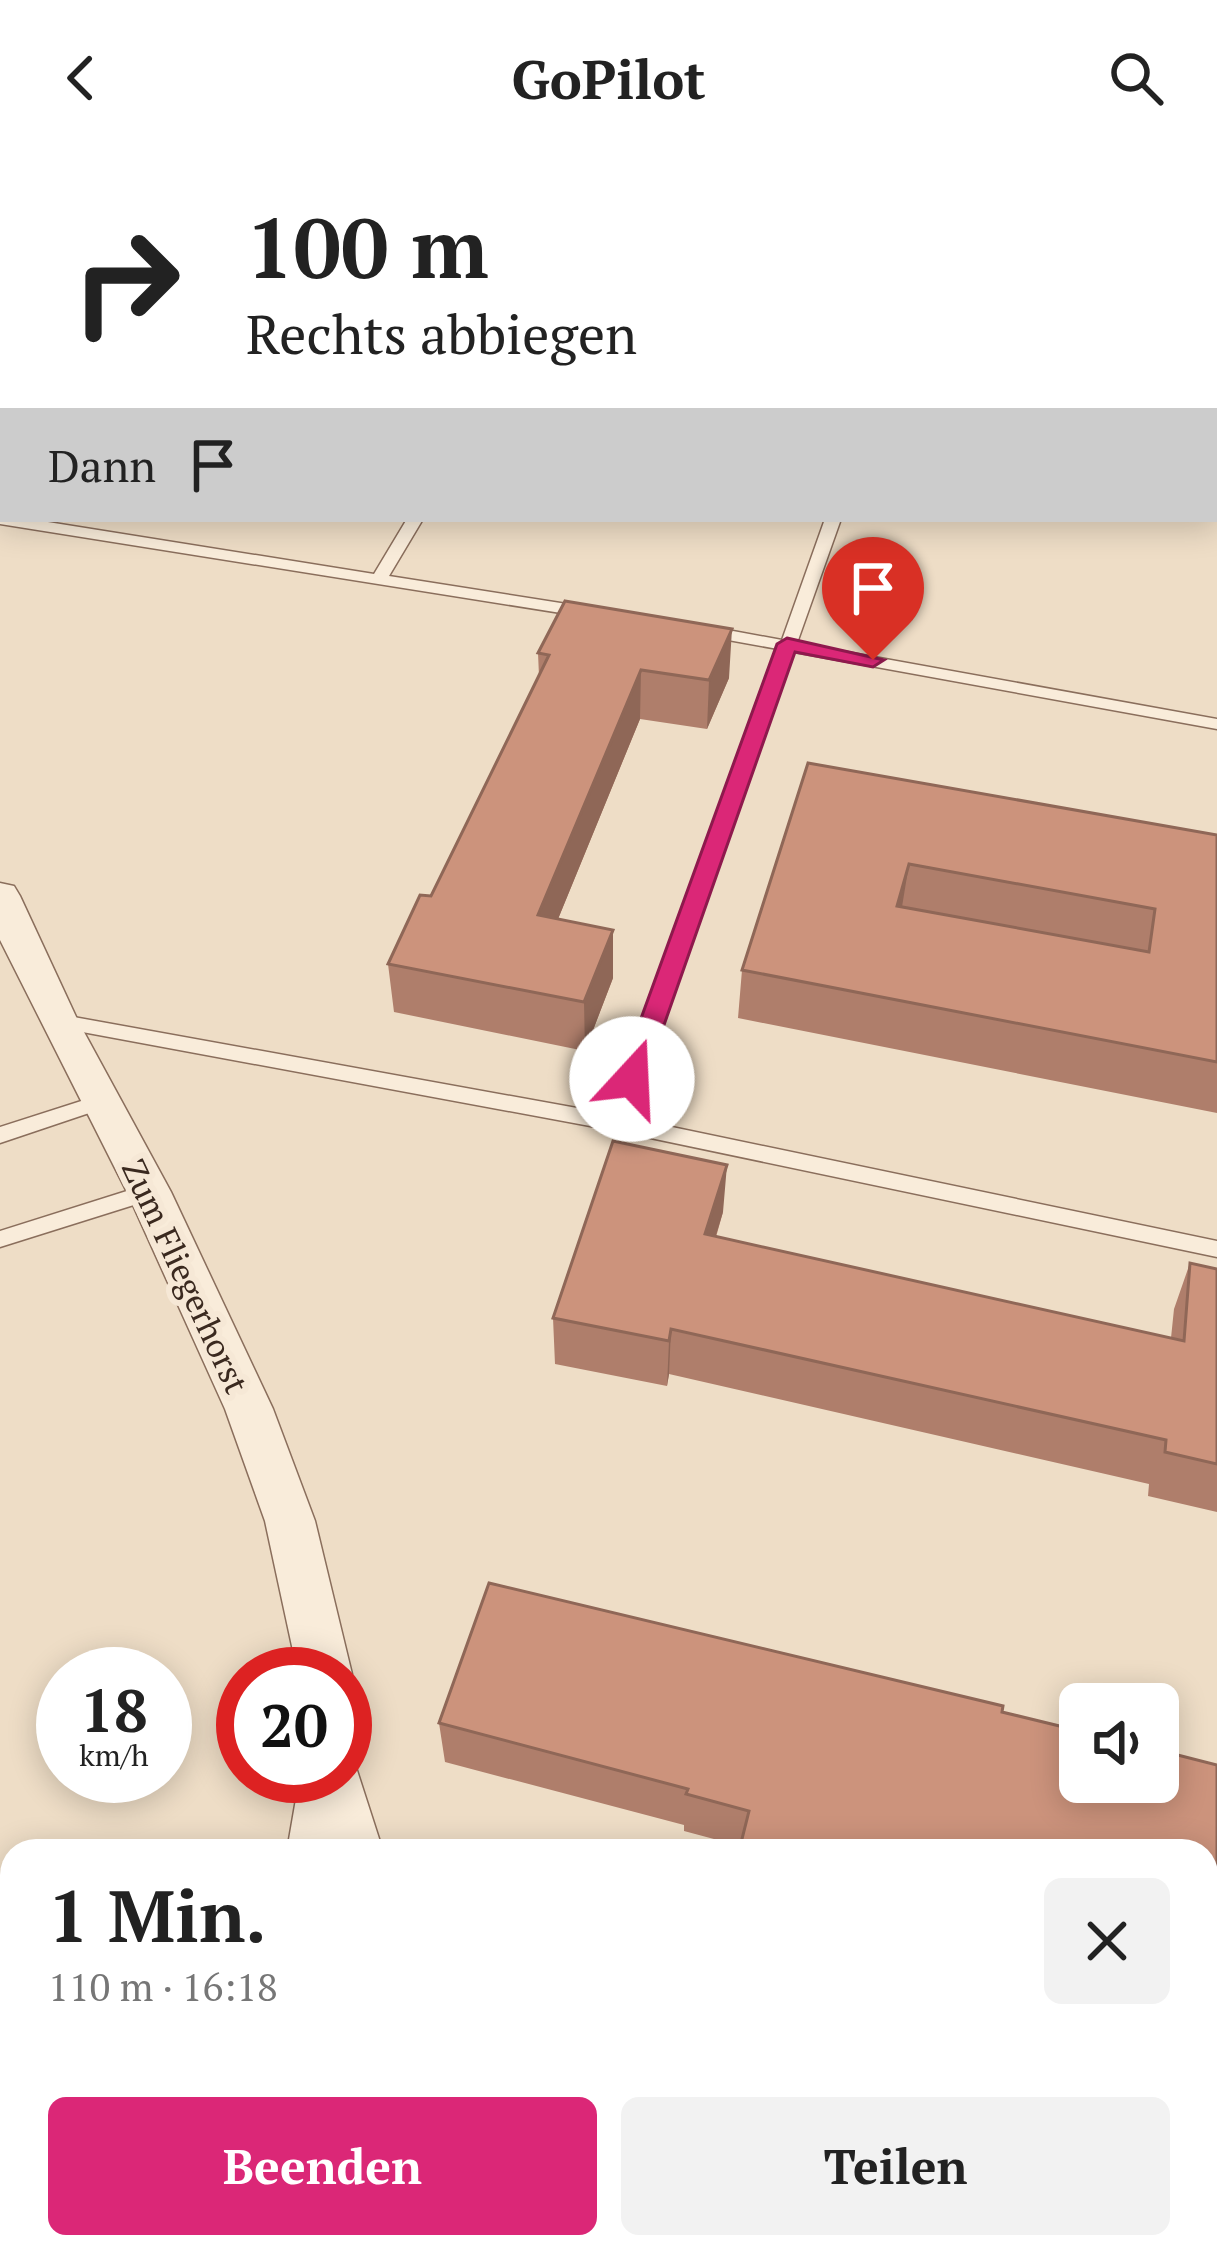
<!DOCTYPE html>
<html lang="de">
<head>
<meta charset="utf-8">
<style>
  :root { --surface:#fff; --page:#f2f2f2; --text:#222; --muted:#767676; --accent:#db2777 }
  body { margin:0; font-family:"PT Serif",serif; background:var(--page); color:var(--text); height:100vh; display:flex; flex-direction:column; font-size:45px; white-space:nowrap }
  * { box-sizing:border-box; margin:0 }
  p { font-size:39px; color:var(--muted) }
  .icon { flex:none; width:66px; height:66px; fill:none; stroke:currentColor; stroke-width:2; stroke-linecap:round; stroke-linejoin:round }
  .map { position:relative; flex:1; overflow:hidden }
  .side { position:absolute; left:0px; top:1683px; width:1218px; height:420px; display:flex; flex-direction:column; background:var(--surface); border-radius:36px 36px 0 0; box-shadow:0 6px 30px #0003 }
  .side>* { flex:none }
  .top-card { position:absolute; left:0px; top:0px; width:1218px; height:366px; box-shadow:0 6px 30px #0003; background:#fff; color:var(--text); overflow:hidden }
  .buttons { position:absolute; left:1059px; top:1527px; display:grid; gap:24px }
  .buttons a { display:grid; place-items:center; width:120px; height:120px; border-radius:18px; background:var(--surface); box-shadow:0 6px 30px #0003; font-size:60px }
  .speed { position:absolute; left:36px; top:1491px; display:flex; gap:24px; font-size:60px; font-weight:700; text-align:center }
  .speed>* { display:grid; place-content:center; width:156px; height:156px; border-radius:50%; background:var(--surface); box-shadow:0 6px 30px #0003; line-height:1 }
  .speed small { font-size:30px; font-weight:400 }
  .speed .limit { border:18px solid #d22; background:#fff; color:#111 }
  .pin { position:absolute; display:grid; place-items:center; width:102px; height:102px; color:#fff; margin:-123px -51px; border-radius:50% 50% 50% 0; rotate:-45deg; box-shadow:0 0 12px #0007 }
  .pin .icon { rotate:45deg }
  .me { position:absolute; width:132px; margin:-66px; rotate:20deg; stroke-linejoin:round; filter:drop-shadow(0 0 9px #0008) }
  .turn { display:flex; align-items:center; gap:42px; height:252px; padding:0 48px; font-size:54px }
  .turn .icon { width:156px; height:156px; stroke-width:2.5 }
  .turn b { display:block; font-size:84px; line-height:102px }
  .then { display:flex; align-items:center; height:114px; padding:0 48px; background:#0003; gap:24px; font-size:45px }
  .round { display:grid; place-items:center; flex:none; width:126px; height:126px; border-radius:18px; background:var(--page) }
  .head { display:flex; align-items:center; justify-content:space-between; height:204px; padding:0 48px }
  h1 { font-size:72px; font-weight:600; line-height:90px }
  .action { display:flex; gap:24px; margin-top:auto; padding:24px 48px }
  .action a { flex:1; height:138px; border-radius:18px; background:var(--accent); color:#fff; font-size:48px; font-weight:600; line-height:138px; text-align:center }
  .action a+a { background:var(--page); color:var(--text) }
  header { display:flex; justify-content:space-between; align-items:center; height:156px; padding:0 48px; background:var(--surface); font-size:54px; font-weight:600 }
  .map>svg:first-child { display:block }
</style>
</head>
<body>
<header><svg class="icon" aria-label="back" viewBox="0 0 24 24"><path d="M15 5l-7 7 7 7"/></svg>GoPilot<svg class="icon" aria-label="search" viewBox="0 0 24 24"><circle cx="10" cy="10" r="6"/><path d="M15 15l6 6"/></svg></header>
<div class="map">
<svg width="1217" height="2103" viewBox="0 0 1217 2103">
  <rect width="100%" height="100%" fill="#eeddc6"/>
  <!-- green -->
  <path fill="#cdcc9a" d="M336,2091H468L443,2103H322Z"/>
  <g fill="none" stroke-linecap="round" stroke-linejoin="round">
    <defs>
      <path id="service" d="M174,0H206L209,3H177Z
        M463,0H490L463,3Z
        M519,0H564L567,3H522Z
        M960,0H972L971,3H959Z
        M0,358L3,363H29L374,418L407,363H423L389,420L586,451L594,456L586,461L0,368Z
        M825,363H841L797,487L1217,563V573L794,496L629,962L1217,1085V1101L617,975L50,870L47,865L57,858L610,958L778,493L706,480L698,475L706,470L782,484Z
        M100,939L110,946L107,951L0,987V971Z
        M149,1028L156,1030L159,1036L156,1042L0,1091V1075Z"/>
      <path id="minor" d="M0,727L14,730L20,740L78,865L171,1036L273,1253L315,1365L352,1518L345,1533V1518H298L265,1365L225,1253L127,1036L0,784Z
        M345,1598L353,1602L383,1695H287L300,1620H345Z
        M1217,1928V1992L1206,1997V1932Z
        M165,2091H231L226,2103H160Z
        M262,2091H329L324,2103H257Z"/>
    </defs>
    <!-- service casing -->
    <use href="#service" stroke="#8a6e5c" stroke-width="3"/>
    <!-- minor casing -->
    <use href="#minor" stroke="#8a6e5c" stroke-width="3"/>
    <!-- path -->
    <path stroke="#8a6e5c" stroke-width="9" stroke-dasharray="12 8" stroke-linecap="butt" d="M96,2103L101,2091
      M490,2103L500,2091"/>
    <!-- service -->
    <use href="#service" fill="#f9ecda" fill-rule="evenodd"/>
    <!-- minor -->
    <use href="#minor" fill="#f9ecda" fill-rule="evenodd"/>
  </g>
  <!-- wall -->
  <path fill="#af7e6b" d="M0,151H3V307H0Z
    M538,497L729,522L707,573L640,563L558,763L613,774V822L585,895L394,856L388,808L431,740L539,520Z
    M808,607L1217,679V957L738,862L742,814Z
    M723,1056L716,1081L1171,1182L1174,1153L1190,1107L1217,1113V1356L1148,1340L1149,1328L669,1218L667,1230L555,1208L553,1162Z
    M1002,1556L1217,1609V1815L1206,1812V1695L740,1690L684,1675V1669L445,1606L439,1567Z"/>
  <!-- shaded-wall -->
  <path fill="#8f6757" d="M3,156V216L0,220V160Z
    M732,473L729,522L707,573L709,524Z
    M641,514L640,563L540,807L538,759Z
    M909,708L901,757L897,750Z
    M613,774V822L585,895L584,846Z
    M727,1009L723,1056L702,1125L705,1078Z
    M671,1173L669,1218L667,1230L669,1185Z"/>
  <!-- building -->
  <path fill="#cc937c" stroke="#8f6757" stroke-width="3" fill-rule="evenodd" d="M0,213H3V261H0Z
    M565,445L732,473L709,524L641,514L538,759L613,774L584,846L388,808L420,739L431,740L549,499L538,497Z
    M808,607L1217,679V906L742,814ZM909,708L1155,753L1149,796L897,750Z
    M613,985L727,1009L705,1078L1184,1185L1190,1107L1217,1113V1308L1165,1296L1166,1284L671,1173L669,1185L553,1162Z
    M489,1427L1003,1550L1002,1556L1080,1575V1626H1158V1594L1217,1609V1775L1206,1772V1695H739L749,1655L686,1638L688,1633L439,1567Z
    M824,2091L872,2103H822Z"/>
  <!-- route -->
  <path fill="#db2777" stroke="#8e194d" stroke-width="3" d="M787,482L884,504L873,511L795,496L645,923L632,933L623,930L619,923L777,488Z"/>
  <g text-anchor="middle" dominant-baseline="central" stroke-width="12" stroke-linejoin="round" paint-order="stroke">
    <!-- street labels -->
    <g font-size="33" fill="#3a291f" stroke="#f6e8d6">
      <text transform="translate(186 1120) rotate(65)">Zum Fliegerhorst</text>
    </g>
  </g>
</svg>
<div class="buttons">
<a><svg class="icon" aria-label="sound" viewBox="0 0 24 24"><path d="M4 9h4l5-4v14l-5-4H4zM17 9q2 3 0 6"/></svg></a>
</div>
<div class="speed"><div>18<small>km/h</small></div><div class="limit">20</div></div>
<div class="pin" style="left:873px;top:504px;background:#d93025"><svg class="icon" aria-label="arrive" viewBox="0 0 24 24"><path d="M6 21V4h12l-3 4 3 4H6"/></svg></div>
<svg class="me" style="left:632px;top:923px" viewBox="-20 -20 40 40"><circle r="19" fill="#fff"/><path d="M0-13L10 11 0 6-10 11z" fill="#db2777"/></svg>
<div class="top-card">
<div class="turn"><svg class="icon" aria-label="right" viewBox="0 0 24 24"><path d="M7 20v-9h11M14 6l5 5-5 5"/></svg><div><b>100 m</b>Rechts abbiegen</div></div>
<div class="then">Dann<svg class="icon" aria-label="arrive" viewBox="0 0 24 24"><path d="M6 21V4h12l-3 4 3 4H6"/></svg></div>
</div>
<section class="side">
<div class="head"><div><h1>1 Min.</h1><p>110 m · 16:18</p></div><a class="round"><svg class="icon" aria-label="close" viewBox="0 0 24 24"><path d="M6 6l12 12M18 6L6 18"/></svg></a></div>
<div class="action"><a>Beenden</a><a>Teilen</a></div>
</section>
</div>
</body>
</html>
